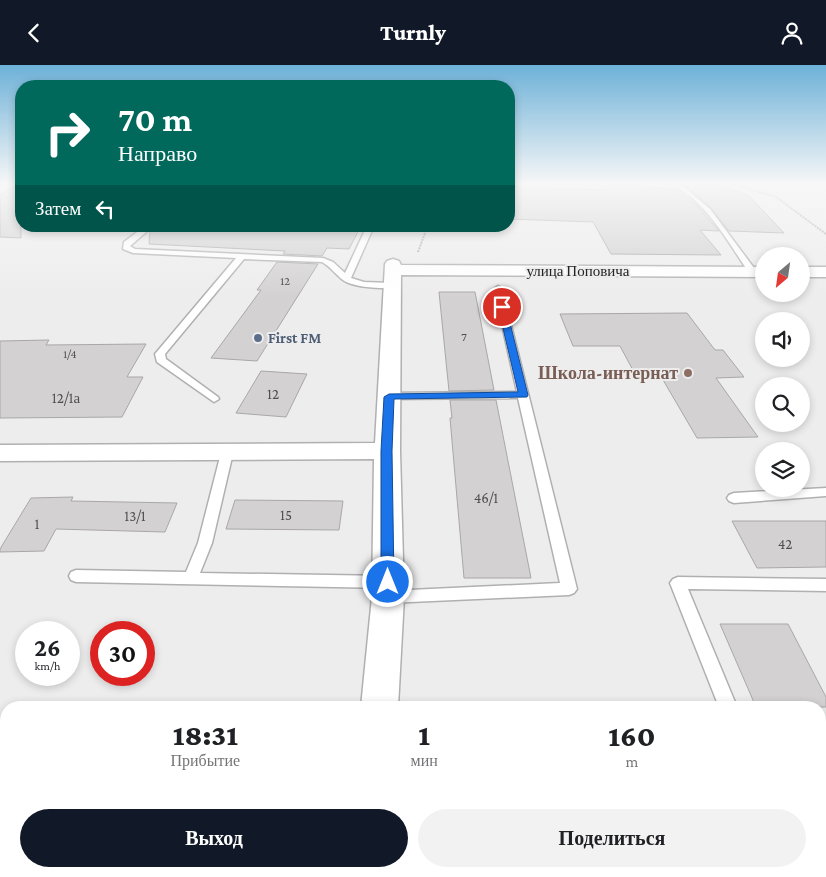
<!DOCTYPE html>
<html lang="ru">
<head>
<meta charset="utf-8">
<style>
  :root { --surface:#fff; --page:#f2f2f2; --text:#202124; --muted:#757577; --accent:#111827 }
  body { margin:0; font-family:"Crimson Pro",serif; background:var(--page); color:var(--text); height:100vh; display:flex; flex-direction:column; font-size:19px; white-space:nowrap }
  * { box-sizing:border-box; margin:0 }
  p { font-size:16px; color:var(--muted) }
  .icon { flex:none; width:28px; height:28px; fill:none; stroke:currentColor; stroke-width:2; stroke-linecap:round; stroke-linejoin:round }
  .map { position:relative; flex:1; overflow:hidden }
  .sheet { position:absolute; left:0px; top:636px; width:826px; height:176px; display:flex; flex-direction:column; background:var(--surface); border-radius:20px 20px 0 0; box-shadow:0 2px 8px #0003 }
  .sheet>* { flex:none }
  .top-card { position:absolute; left:15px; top:15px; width:500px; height:152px; border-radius:20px; box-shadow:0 2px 8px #0003; background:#00695c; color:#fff; overflow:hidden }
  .needle { width:32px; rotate:209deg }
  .tools { position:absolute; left:755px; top:182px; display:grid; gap:10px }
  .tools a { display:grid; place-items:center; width:55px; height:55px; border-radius:50%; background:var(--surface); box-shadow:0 2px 8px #0003; font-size:25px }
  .speed { position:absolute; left:15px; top:556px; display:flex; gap:10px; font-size:25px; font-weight:700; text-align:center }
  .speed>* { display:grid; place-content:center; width:65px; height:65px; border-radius:50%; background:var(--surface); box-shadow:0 2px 8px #0003; line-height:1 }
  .speed small { font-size:12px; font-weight:400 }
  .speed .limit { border:8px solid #d22; background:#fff; color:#111 }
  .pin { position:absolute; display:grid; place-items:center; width:42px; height:42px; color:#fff; margin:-21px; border:2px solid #fff; border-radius:50%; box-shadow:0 1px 5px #0007 }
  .me { position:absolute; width:55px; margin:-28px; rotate:0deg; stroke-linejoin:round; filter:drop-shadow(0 0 4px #0008) }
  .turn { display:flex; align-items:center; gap:18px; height:105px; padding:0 20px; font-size:22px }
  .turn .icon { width:65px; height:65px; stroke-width:2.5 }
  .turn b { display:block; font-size:35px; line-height:42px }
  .then { display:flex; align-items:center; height:48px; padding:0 20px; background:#0003; gap:10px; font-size:19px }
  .eta { display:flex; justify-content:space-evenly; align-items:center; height:85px; text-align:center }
  .eta b { font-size:30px; font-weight:800; line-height:35px }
  .button { display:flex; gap:10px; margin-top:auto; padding:10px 20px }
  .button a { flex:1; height:58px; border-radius:30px; background:var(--accent); color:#fff; font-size:20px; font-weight:800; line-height:58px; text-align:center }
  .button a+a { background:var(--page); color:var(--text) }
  header { display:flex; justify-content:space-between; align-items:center; height:65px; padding:0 20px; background:var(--accent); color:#fff; font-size:22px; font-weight:800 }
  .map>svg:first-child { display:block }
</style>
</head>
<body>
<header><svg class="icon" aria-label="back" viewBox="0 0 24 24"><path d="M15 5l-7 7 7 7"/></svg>Turnly<svg class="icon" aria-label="person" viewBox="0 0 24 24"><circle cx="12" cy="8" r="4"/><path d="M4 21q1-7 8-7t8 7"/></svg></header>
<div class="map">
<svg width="826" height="812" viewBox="0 0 826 812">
  <rect width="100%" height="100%" fill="#ededee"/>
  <!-- building -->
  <path fill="#d3d1d1" stroke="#a9a7a7" d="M20,119H21V173L0,172V130Z
    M607,119L677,125L698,142L719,166L700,165L721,190L611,189L593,157L509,154V122L606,125Z
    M684,119H717L749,131L784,168L729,166L711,143Z
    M155,161H361L349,184L327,183L322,191L283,189L285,186L149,179L150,166Z
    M277,197L318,199L257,296L211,293L261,225H257Z
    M439,227H475L494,325L449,326Z
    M687,248L715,285H723L744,312L716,313L758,372L697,373L659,308L635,309L620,281H573L560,249Z
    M49,275L46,280L146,279L127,312H143L122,352L0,353V276Z
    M261,306L307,309L286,352L236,348Z
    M450,335H496L531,513H464L450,353H452Z
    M73,432L71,436L177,438L165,467L56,464L44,486L0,487V484L31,433Z
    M235,435L343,436L339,465L226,464Z
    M732,456H826V502L757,503Z
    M720,559H788L826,632V642H756Z"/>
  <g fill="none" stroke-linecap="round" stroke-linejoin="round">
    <defs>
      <path id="lane" d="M617,119L682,120L710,144L757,207L750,209C729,179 710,142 678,123Z
        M145,161H153L130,181L135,184L323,193L333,197L345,208L367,161H374L351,213L364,217L392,218L396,220C388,226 352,222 343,215C335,209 331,202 322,197L244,194L165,289L166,294L218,332L219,334L214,337L157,297L155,289L236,193L133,188L123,184L124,177Z
        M498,221L502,224L577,524L574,528L569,530L388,538L383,536L380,532L383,528L388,526L560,518L518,333L389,334L384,331L389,328L517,327L494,224Z
        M227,384L233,388L212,478L200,508L388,511L393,513L395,517L393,521L388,523L76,517L71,515L69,511L71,507L76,505L186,507L198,478L221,388Z
        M826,423V431L734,438L729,436L727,433L729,430L734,428Z
        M678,512L826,514V526L688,524L737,642H719L670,518L673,514Z
        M6,662V682L0,684V664Z
        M784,806H806L808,812H786Z"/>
      <path id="street" d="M393,194L399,196L401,200L764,202V212L401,210L400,386L404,532L398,642H361L372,532L374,394L0,396V380L375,378L385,199L387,196Z
        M801,202H826V212H801Z
        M336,806H382V812H336Z"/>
    </defs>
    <!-- lane casing -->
    <use href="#lane" stroke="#b0b0b1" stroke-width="3"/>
    <!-- street casing -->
    <use href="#street" stroke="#b0b0b1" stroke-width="3"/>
    <!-- path -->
    <path stroke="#acacad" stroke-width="2" stroke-dasharray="2 1" stroke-linecap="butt" d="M733,119L776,132L826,169
      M418,187L425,168V161"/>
    <!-- lane -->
    <use href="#lane" fill="#fff" fill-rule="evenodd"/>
    <!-- street -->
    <use href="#street" fill="#fff" fill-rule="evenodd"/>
  </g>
  <!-- sky -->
  <linearGradient id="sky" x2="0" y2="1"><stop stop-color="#6db1d8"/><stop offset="0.51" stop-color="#f7f7f7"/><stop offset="1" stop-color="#f7f7f7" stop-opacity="0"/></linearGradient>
  <rect width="826" height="233" fill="url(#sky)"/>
  <!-- route -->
  <path fill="#1a73e8" stroke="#114b97" d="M502,239L506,242L528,330L527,332L394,334L392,386L394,517L392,521L388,522L383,521L381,517V386L384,332L389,329L518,327L498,242Z"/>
  <!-- markers -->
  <circle fill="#5c6f8a" stroke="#ededee" stroke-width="2" cx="258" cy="273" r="5"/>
  <circle fill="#8d6e63" stroke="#ededee" stroke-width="2" cx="688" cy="308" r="5"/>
  <g text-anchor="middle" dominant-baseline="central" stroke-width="4" stroke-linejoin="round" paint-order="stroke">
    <!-- far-number labels -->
    <g font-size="12" fill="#504f4f">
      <text x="285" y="216">12</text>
      <text x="464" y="272">7</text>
      <text x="70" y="289">1/4</text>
    </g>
    <!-- far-street labels -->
    <g font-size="15" fill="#242424" stroke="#ededee">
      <text x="578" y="206">улица Поповича</text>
    </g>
    <!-- far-service labels -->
    <g font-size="15" font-weight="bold" fill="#4e5e75" stroke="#ededee" text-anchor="start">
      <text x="268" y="273">First FM</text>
    </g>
    <!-- number labels -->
    <g font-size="15" fill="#504f4f">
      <text x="273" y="329">12</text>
      <text x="66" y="333">12/1а</text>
      <text x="486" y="433">46/1</text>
      <text x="286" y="450">15</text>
      <text x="135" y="451">13/1</text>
      <text x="37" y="459">1</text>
      <text x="785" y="479">42</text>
    </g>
    <!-- education labels -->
    <g font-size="18" font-weight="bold" fill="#785e54" stroke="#ededee" text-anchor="end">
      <text x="678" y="308">Школа-интернат</text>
    </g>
  </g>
</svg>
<div class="tools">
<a><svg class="needle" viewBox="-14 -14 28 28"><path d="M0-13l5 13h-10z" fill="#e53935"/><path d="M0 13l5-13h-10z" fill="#757577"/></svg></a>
<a><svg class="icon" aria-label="sound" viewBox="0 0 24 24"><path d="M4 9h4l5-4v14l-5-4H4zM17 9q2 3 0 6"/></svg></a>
<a><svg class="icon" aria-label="search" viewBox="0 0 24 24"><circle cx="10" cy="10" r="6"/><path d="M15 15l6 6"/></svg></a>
<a><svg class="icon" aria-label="layers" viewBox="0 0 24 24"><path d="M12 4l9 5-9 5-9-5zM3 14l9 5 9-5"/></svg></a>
</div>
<div class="speed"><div>26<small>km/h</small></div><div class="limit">30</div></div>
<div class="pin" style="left:502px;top:242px;background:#d93025"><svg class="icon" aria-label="arrive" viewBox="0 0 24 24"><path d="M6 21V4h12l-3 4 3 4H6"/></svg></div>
<svg class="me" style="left:388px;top:517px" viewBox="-20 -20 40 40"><circle r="17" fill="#1a73e8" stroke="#fff" stroke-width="3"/><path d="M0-11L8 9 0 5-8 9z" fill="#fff"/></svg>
<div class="top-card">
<div class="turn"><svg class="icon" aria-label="right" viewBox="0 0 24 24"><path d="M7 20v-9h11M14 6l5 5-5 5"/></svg><div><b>70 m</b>Направо</div></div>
<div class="then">Затем<svg class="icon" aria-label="left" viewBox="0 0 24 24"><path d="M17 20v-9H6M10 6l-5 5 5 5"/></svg></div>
</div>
<section class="sheet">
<div class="eta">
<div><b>18:31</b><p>Прибытие</p></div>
<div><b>1</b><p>мин</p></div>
<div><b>160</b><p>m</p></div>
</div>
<div class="button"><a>Выход</a><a>Поделиться</a></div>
</section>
</div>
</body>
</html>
